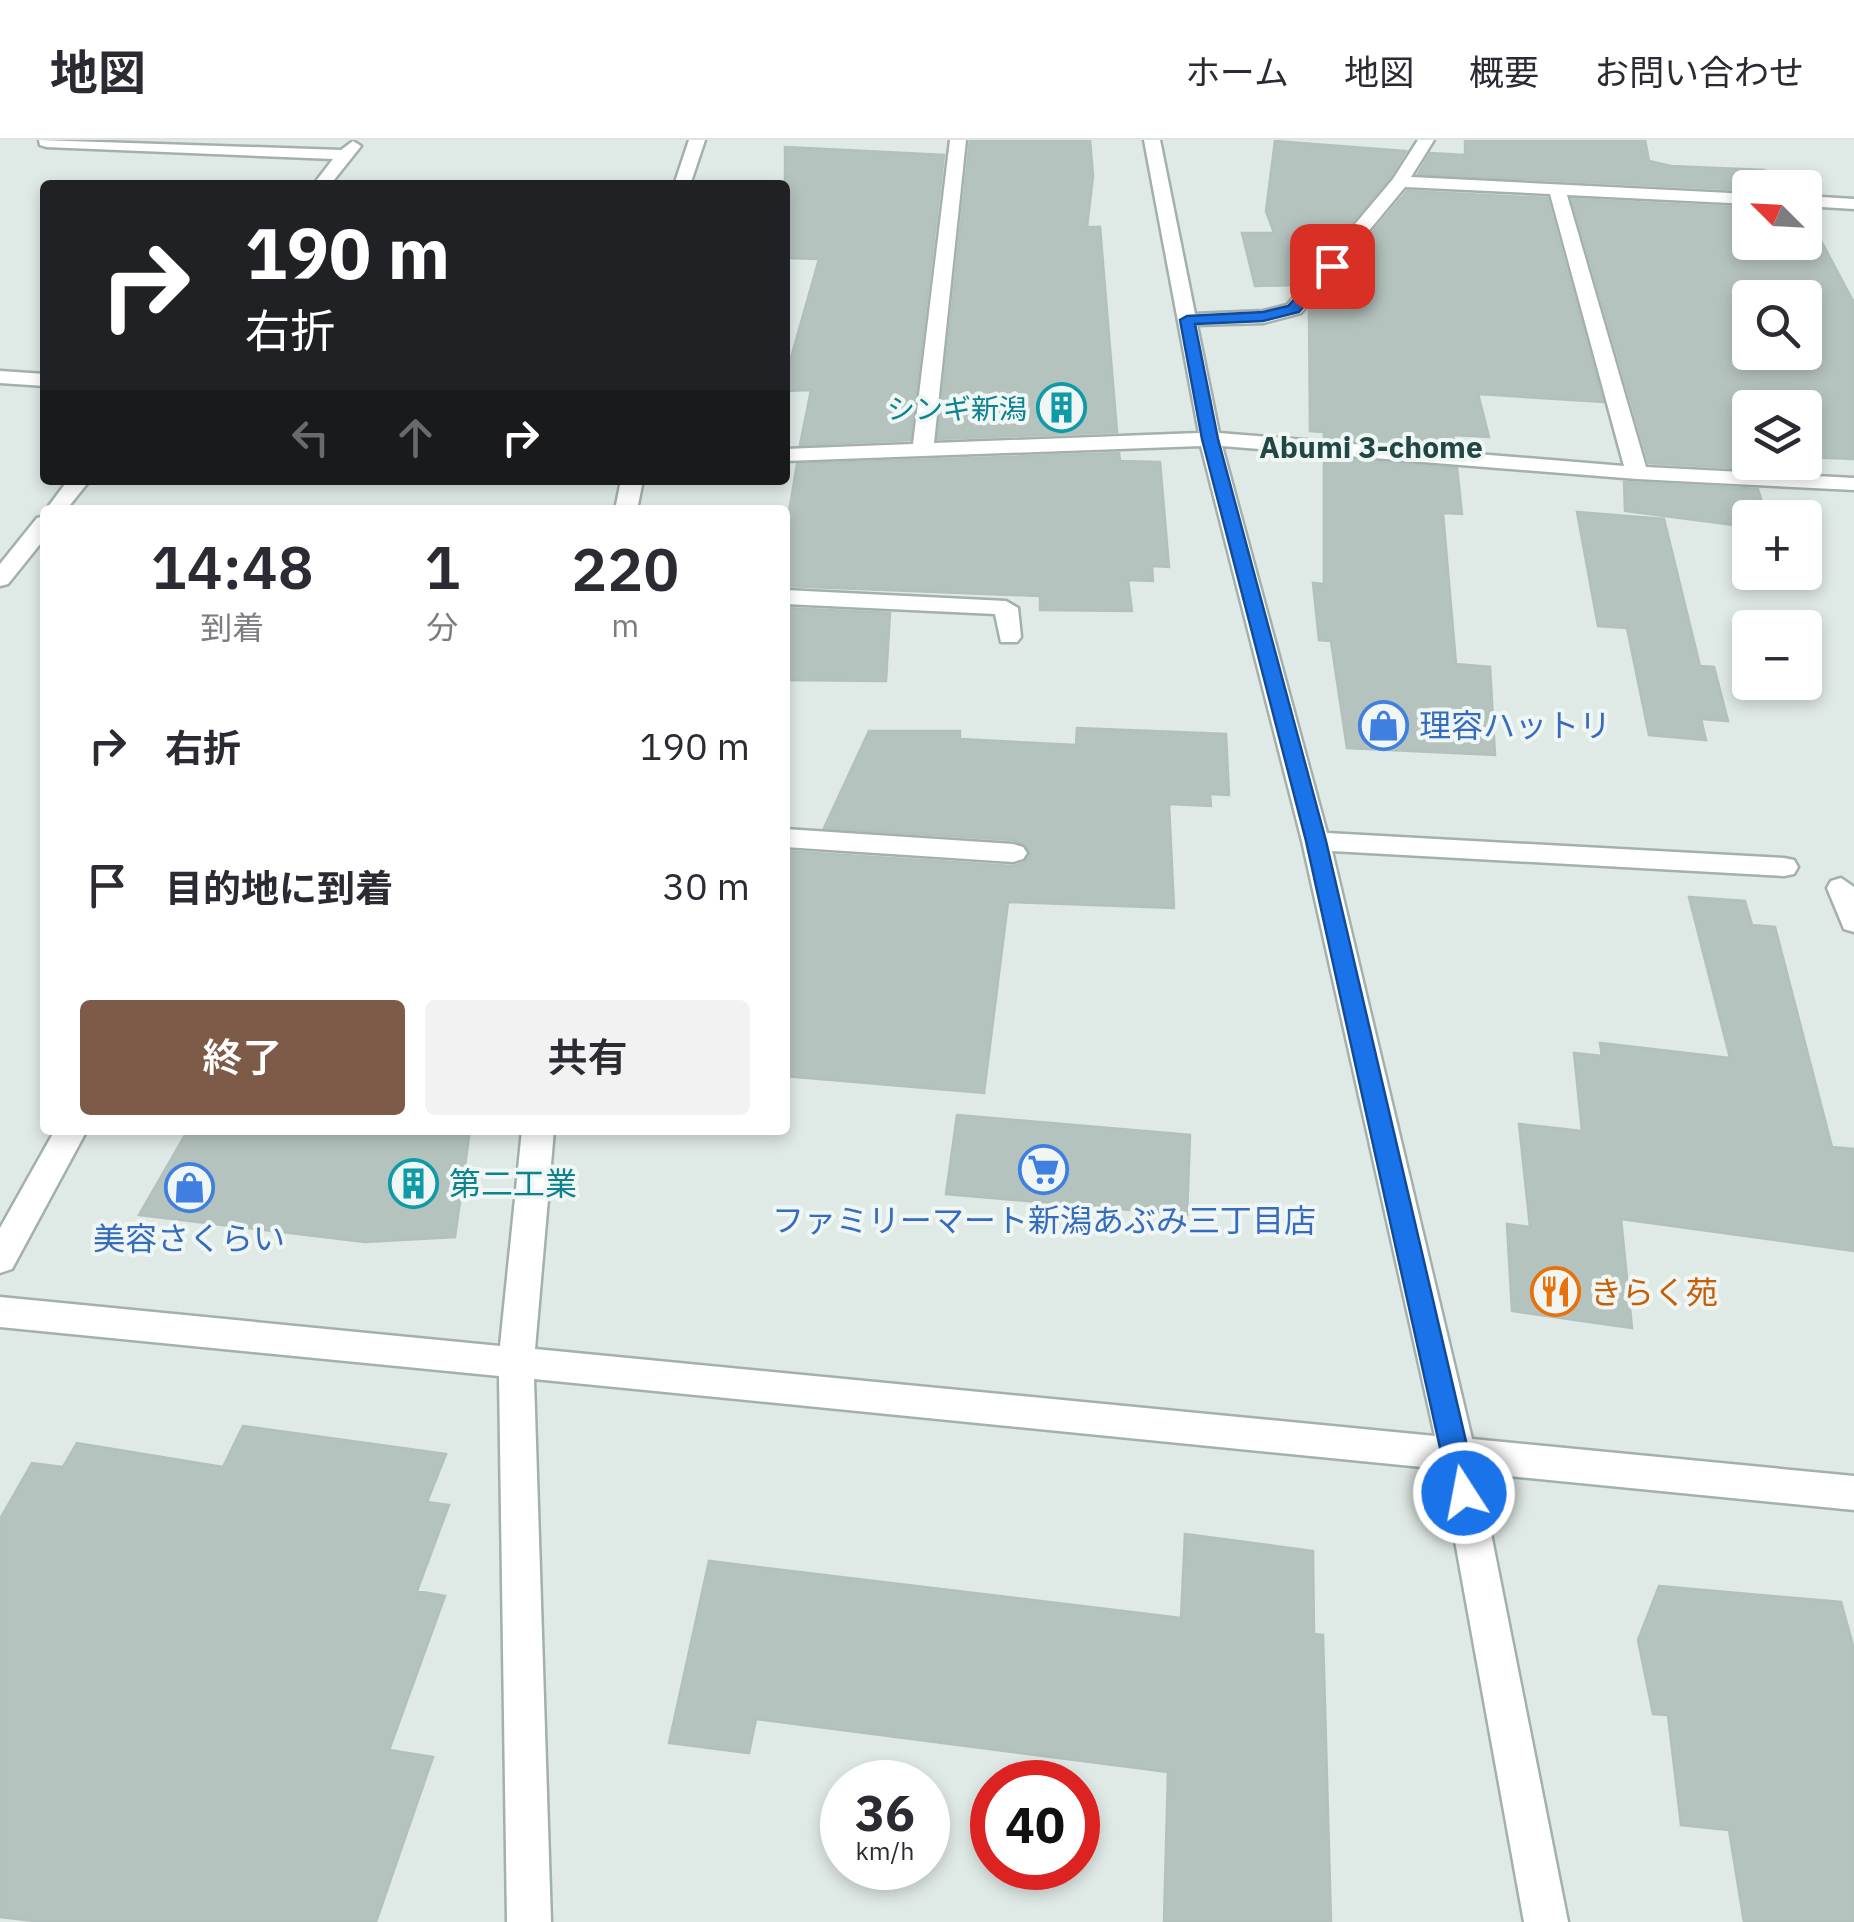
<!DOCTYPE html>
<html lang="ja">
<head>
<meta charset="utf-8">
<style>
  :root { --surface:#fff; --page:#f2f2f3; --text:#2b2b33; --muted:#7c7c81; --line:#e1e1e2; --accent:#7e5b48 }
  body { margin:0; font-family:"IBM Plex Sans","Noto Sans JP",sans-serif; background:var(--page); color:var(--text); height:100vh; display:flex; flex-direction:column; font-size:38px; white-space:nowrap }
  * { box-sizing:border-box; margin:0 }
  p { font-size:32px; color:var(--muted) }
  .icon { flex:none; width:55px; height:55px; fill:none; stroke:currentColor; stroke-width:2; stroke-linecap:round; stroke-linejoin:round }
  .map { position:relative; flex:1; overflow:hidden }
  .details { position:absolute; left:40px; top:365px; width:750px; height:630px; display:flex; flex-direction:column; background:var(--surface); border-radius:10px; box-shadow:0 5px 15px #0003 }
  .details>* { flex:none }
  .guide { position:absolute; left:40px; top:40px; width:750px; height:305px; border-radius:10px; box-shadow:0 5px 15px #0003; background:#202124; color:#fff; overflow:hidden }
  .needle { width:65px; rotate:294deg }
  .fabs { position:absolute; left:1732px; top:30px; display:grid; gap:20px }
  .fabs a { display:grid; place-items:center; width:90px; height:90px; border-radius:10px; background:var(--surface); box-shadow:0 5px 15px #0003; font-size:50px }
  .speed { position:absolute; left:820px; top:1620px; display:flex; gap:20px; font-size:50px; font-weight:700; text-align:center }
  .speed>* { display:grid; place-content:center; width:130px; height:130px; border-radius:50%; background:var(--surface); box-shadow:0 5px 15px #0003; line-height:1 }
  .speed small { font-size:25px; font-weight:400 }
  .speed .limit { border:15px solid #d22; background:#fff; color:#111 }
  .pin { position:absolute; display:grid; place-items:center; width:85px; height:85px; color:#fff; margin:-42px; border-radius:20px; box-shadow:0 5px 15px #0006 }
  .me { position:absolute; width:110px; margin:-55px; rotate:349deg; stroke-linejoin:round; filter:drop-shadow(0 0 8px #0008) }
  .turn { display:flex; align-items:center; gap:35px; height:210px; padding:0 40px; font-size:45px }
  .turn .icon { width:130px; height:130px; stroke-width:2.5 }
  .turn b { display:block; font-size:70px; line-height:85px }
  .lanes { display:flex; align-items:center; height:95px; padding:0 40px; background:#0003; justify-content:center; gap:50px; direction:ltr }
  .lanes .off { opacity:.35 }
  .eta { display:flex; justify-content:space-evenly; align-items:center; height:170px; text-align:center }
  .eta b { font-size:60px; font-weight:600; line-height:70px }
  .button { display:flex; gap:20px; margin-top:auto; padding:20px 40px }
  .button a { flex:1; height:115px; border-radius:10px; background:var(--accent); color:#fff; font-size:40px; font-weight:600; line-height:115px; text-align:center }
  .button a+a { background:var(--page); color:var(--text) }
  ul { padding:0; list-style:none }
  li { display:flex; align-items:center; gap:30px; height:140px; padding:0 40px }
  li div { flex:1 }
  li b { display:block; font-size:38px }
  li em { font-style:normal }
  header { display:flex; align-items:center; gap:60px; box-sizing:border-box; height:140px; padding:0 50px; background:var(--surface); border-bottom:2px solid var(--line) }
  header strong { font-size:48px }
  nav { display:flex; gap:55px; margin-inline-start:auto; font-size:35px }
  .map>svg:first-child { display:block }
</style>
</head>
<body>
<header>
<strong>地図</strong>
<nav><a>ホーム</a><a>地図</a><a>概要</a><a>お問い合わせ</a></nav>
</header>
<div class="map">
<svg width="1854" height="1782" viewBox="0 0 1854 1782">
  <rect width="100%" height="100%" fill="#dfe9e6"/>
  <!-- building -->
  <path fill="#b5c3bf" stroke="#b2c1bd" stroke-width="2.5" fill-rule="evenodd" d="M970,0H1090L1093,36L1087,87H1100L1117,292L938,299Z
    M1465,0H1645L1649,21L1671,26L1764,30L1772,48L1750,50L1418,34L1430,13L1465,15Z
    M1275,1L1406,11L1390,37L1299,145L1255,146L1242,93H1274L1266,71Z
    M785,7L944,15L910,300L800,305L811,250L785,251V239L819,119L785,118Z
    M1407,51L1547,58L1603,262L1478,254L1489,297L1453,295L1455,308L1324,298V292L1310,291L1309,169Z
    M1572,59L1750,68V102H1805V77L1809,78L1854,163V319L1805,317V268H1750L1749,314L1753,329L1649,323ZM1750,158H1805V212H1750Z
    M1119,313L1120,321L1160,322L1169,427L1152,426L1153,441L1128,440L1132,471L1040,470V456L785,446V396L797,324Z
    M1324,318L1457,328L1462,374L1443,373L1456,524L1490,527L1495,615L1347,608L1331,501L1319,500L1313,443L1324,444Z
    M1624,342L1758,349L1767,378H1750V387L1625,371Z
    M1577,372L1664,379L1700,526L1714,527L1728,581L1701,579L1706,600L1649,595L1627,488L1598,486Z
    M785,468L890,473L886,541L785,540Z
    M1077,588L1226,594L1229,655L1210,654L1211,666L1169,664L1174,768L1008,762L984,953L785,936V711L1013,726L1024,723L1030,715L1026,705L1013,700L824,688L869,591H960V599L1076,605Z
    M1689,757L1745,761L1752,785L1775,787L1832,1007L1854,1009V1111L1621,1079L1632,1188L1512,1171L1507,1084L1530,1087L1519,984L1582,991L1574,913L1602,916L1600,903L1730,918Z
    M957,975L1190,995L1187,1075L946,1054Z
    M188,990H470L455,1097L365,1102L139,1075Z
    M243,1286L446,1314L427,1362L449,1365L417,1451L445,1456L389,1610L433,1617L376,1782H42L0,1777V1379L32,1323L63,1327L77,1303L223,1327Z
    M1185,1394L1313,1411L1314,1494L1323,1495L1331,1782H1164L1168,1632L756,1579L749,1613L669,1603L709,1421L1181,1478Z
    M1659,1446L1841,1462L1854,1509V1782H1744L1729,1690L1681,1685L1668,1575L1653,1574L1638,1500Z"/>
  <g fill="none" stroke-linecap="round" stroke-linejoin="round">
    <defs>
      <path id="minor" d="M39,0L341,10L353,1L361,6L330,45H313L333,19L46,7L40,5Z
        M689,0H705L690,45H674Z
        M950,0H966L934,303L1199,293L1144,0H1160L1195,174L1263,171L1287,165L1393,39L1418,0H1434L1411,37L1750,54V64L1567,55L1646,327L1854,338V350L1637,339L1222,306L1327,693L1784,718L1794,720L1798,727L1794,734L1784,736L1332,711L1472,1299L1854,1336V1370L1479,1333L1568,1782H1524L1442,1329L534,1239L551,1782H507L499,1236L0,1187V1157L500,1206L522,990H554L535,1209L1435,1296L1302,701L1201,306L785,321V309L913,304ZM1405,47L1550,54L1624,326L1219,293L1197,185L1263,183L1301,173Z
        M1805,56L1854,59V69L1805,66Z
        M0,231L45,234V246L0,243Z
        M68,340H90L66,370L45,371Z
        M621,340H643L637,370H615Z
        M45,376V398L8,444L0,446V424L37,378Z
        M785,450L1006,461L1018,468L1021,497L1017,502H1001L995,474L785,464Z
        M785,689L1013,704L1023,707L1027,713L1023,719L1013,722L785,707Z
        M1841,738L1854,747V792L1844,789L1827,748L1831,741Z
        M55,990H87L12,1129L0,1133V1088Z"/>
    </defs>
    <!-- minor casing -->
    <use href="#minor" stroke="#a3b0ad" stroke-width="5"/>
    <!-- minor -->
    <use href="#minor" fill="#fff" fill-rule="evenodd"/>
  </g>
  <!-- route -->
  <path fill="#1a73e8" stroke="#114b97" stroke-width="2.5" d="M1328,123L1339,126L1299,172L1263,181L1195,184L1218,299L1326,701L1478,1353L1474,1362L1464,1366L1454,1362L1450,1353L1306,701L1202,299L1180,180L1187,176L1263,172L1288,166Z"/>
  <!-- icons -->
  <defs>
    <symbol id="building-ring" viewBox="-11 -11 22 22"><circle r="9.5" fill="#eff6f3" stroke="#0f9aa8" stroke-width="1.5"/><path d="M-4-6H4V6H1V3H-1V6H-4ZM-2.5-4.3h1.7v1.8h-1.7ZM.8-4.3h1.7v1.8H.8ZM-2.5-1h1.7V.8h-1.7ZM.8-1h1.7V.8H.8Z" fill="#0f9aa8"/></symbol>
    <symbol id="shop-ring" viewBox="-11 -11 22 22"><circle r="9.5" fill="#eff6f3" stroke="#3f7fe0" stroke-width="1.5"/><path d="M-5-2.5h2.3a2.7 3.5 0 0 1 5.4 0H5L5.5 6h-11ZM-1.5-2.5h3a1.5 2.3 0 0 0-3 0Z" fill="#3f7fe0"/></symbol>
    <symbol id="supermarket-ring" viewBox="-11 -11 22 22"><circle r="9.5" fill="#eff6f3" stroke="#3f7fe0" stroke-width="1.5"/><path d="M-6-5.5h2.5l.6 2H6L4.5 2H-2.5L-4.4-4H-6ZM-1.5 3.2a1.3 1.3 0 1 0 .1 0ZM3 3.2a1.3 1.3 0 1 0 .1 0Z" fill="#3f7fe0"/></symbol>
    <symbol id="restaurant-ring" viewBox="-11 -11 22 22"><circle r="9.5" fill="#eff6f3" stroke="#e8710a" stroke-width="1.5"/><path d="M-5-6h1v4h1v-4h1v4h1v-4h1v5L-1.5 .5V6h-2V.5L-5-1ZM5-6V6H3V1.5H1.5Q1.5-4 5-6Z" fill="#e8710a"/></symbol>
  </defs>
  <g fill-rule="evenodd">
    <use href="#building-ring" x="1034" y="240" width="55" height="55"/>
    <use href="#shop-ring" x="1356" y="558" width="55" height="55"/>
    <use href="#supermarket-ring" x="1016" y="1002" width="55" height="55"/>
    <use href="#building-ring" x="386" y="1016" width="55" height="55"/>
    <use href="#shop-ring" x="162" y="1020" width="55" height="55"/>
    <use href="#restaurant-ring" x="1528" y="1124" width="55" height="55"/>
  </g>
  <g text-anchor="middle" dominant-baseline="central" stroke-width="8" stroke-linejoin="round" paint-order="stroke">
    <!-- far-culture labels -->
    <g font-size="28" fill="#0d838f" stroke="#eff6f3" text-anchor="end">
      <text x="1027" y="268">シンギ新潟</text>
    </g>
    <!-- far-neighbourhood labels -->
    <g font-size="30" font-weight="bold" fill="#204743" stroke="#eff6f3">
      <text x="1371" y="306">Abumi 3-chome</text>
    </g>
    <!-- shop labels -->
    <g font-size="32" fill="#366cbe" stroke="#eff6f3">
      <text x="1419" y="585" text-anchor="start">理容ハットリ</text>
      <text x="1044" y="1080">ファミリーマート新潟あぶみ三丁目店</text>
      <text x="189" y="1098">美容さくらい</text>
    </g>
    <!-- culture labels -->
    <g font-size="32" fill="#0d838f" stroke="#eff6f3" text-anchor="start">
      <text x="449" y="1043">第二工業</text>
    </g>
    <!-- food labels -->
    <g font-size="32" fill="#c56008" stroke="#eff6f3" text-anchor="start">
      <text x="1590" y="1152">きらく苑</text>
    </g>
  </g>
</svg>
<div class="fabs">
<a><svg class="needle" viewBox="-14 -14 28 28"><path d="M0-13l5 13h-10z" fill="#e53935"/><path d="M0 13l5-13h-10z" fill="#7c7c81"/></svg></a>
<a><svg class="icon" aria-label="search" viewBox="0 0 24 24"><circle cx="10" cy="10" r="6"/><path d="M15 15l6 6"/></svg></a>
<a><svg class="icon" aria-label="layers" viewBox="0 0 24 24"><path d="M12 4l9 5-9 5-9-5zM3 14l9 5 9-5"/></svg></a>
<a>+</a>
<a>−</a>
</div>
<div class="speed"><div>36<small>km/h</small></div><div class="limit">40</div></div>
<div class="pin" style="left:1332px;top:126px;background:#d93025"><svg class="icon" aria-label="arrive" viewBox="0 0 24 24"><path d="M6 21V4h12l-3 4 3 4H6"/></svg></div>
<svg class="me" style="left:1464px;top:1353px" viewBox="-20 -20 40 40"><circle r="17" fill="#1a73e8" stroke="#fff" stroke-width="3"/><path d="M0-11L8 9 0 5-8 9z" fill="#fff"/></svg>
<div class="guide">
<div class="turn"><svg class="icon" aria-label="right" viewBox="0 0 24 24"><path d="M7 20v-9h11M14 6l5 5-5 5"/></svg><div><b>190 m</b>右折</div></div>
<div class="lanes"><svg class="icon off" aria-label="left" viewBox="0 0 24 24"><path d="M17 20v-9H6M10 6l-5 5 5 5"/></svg><svg class="icon off" aria-label="ahead" viewBox="0 0 24 24"><path d="M12 20V5M6 11l6-6 6 6"/></svg><svg class="icon" aria-label="right" viewBox="0 0 24 24"><path d="M7 20v-9h11M14 6l5 5-5 5"/></svg></div>
</div>
<section class="details">
<div class="eta">
<div><b>14:48</b><p>到着</p></div>
<div><b>1</b><p>分</p></div>
<div><b>220</b><p>m</p></div>
</div>
<ul>
<li><svg class="icon" aria-label="right" viewBox="0 0 24 24"><path d="M7 20v-9h11M14 6l5 5-5 5"/></svg><div><b>右折</b></div><em>190 m</em></li>
<li><svg class="icon" aria-label="arrive" viewBox="0 0 24 24"><path d="M6 21V4h12l-3 4 3 4H6"/></svg><div><b>目的地に到着</b></div><em>30 m</em></li>
</ul>
<div class="button"><a>終了</a><a>共有</a></div>
</section>
</div>
</body>
</html>
